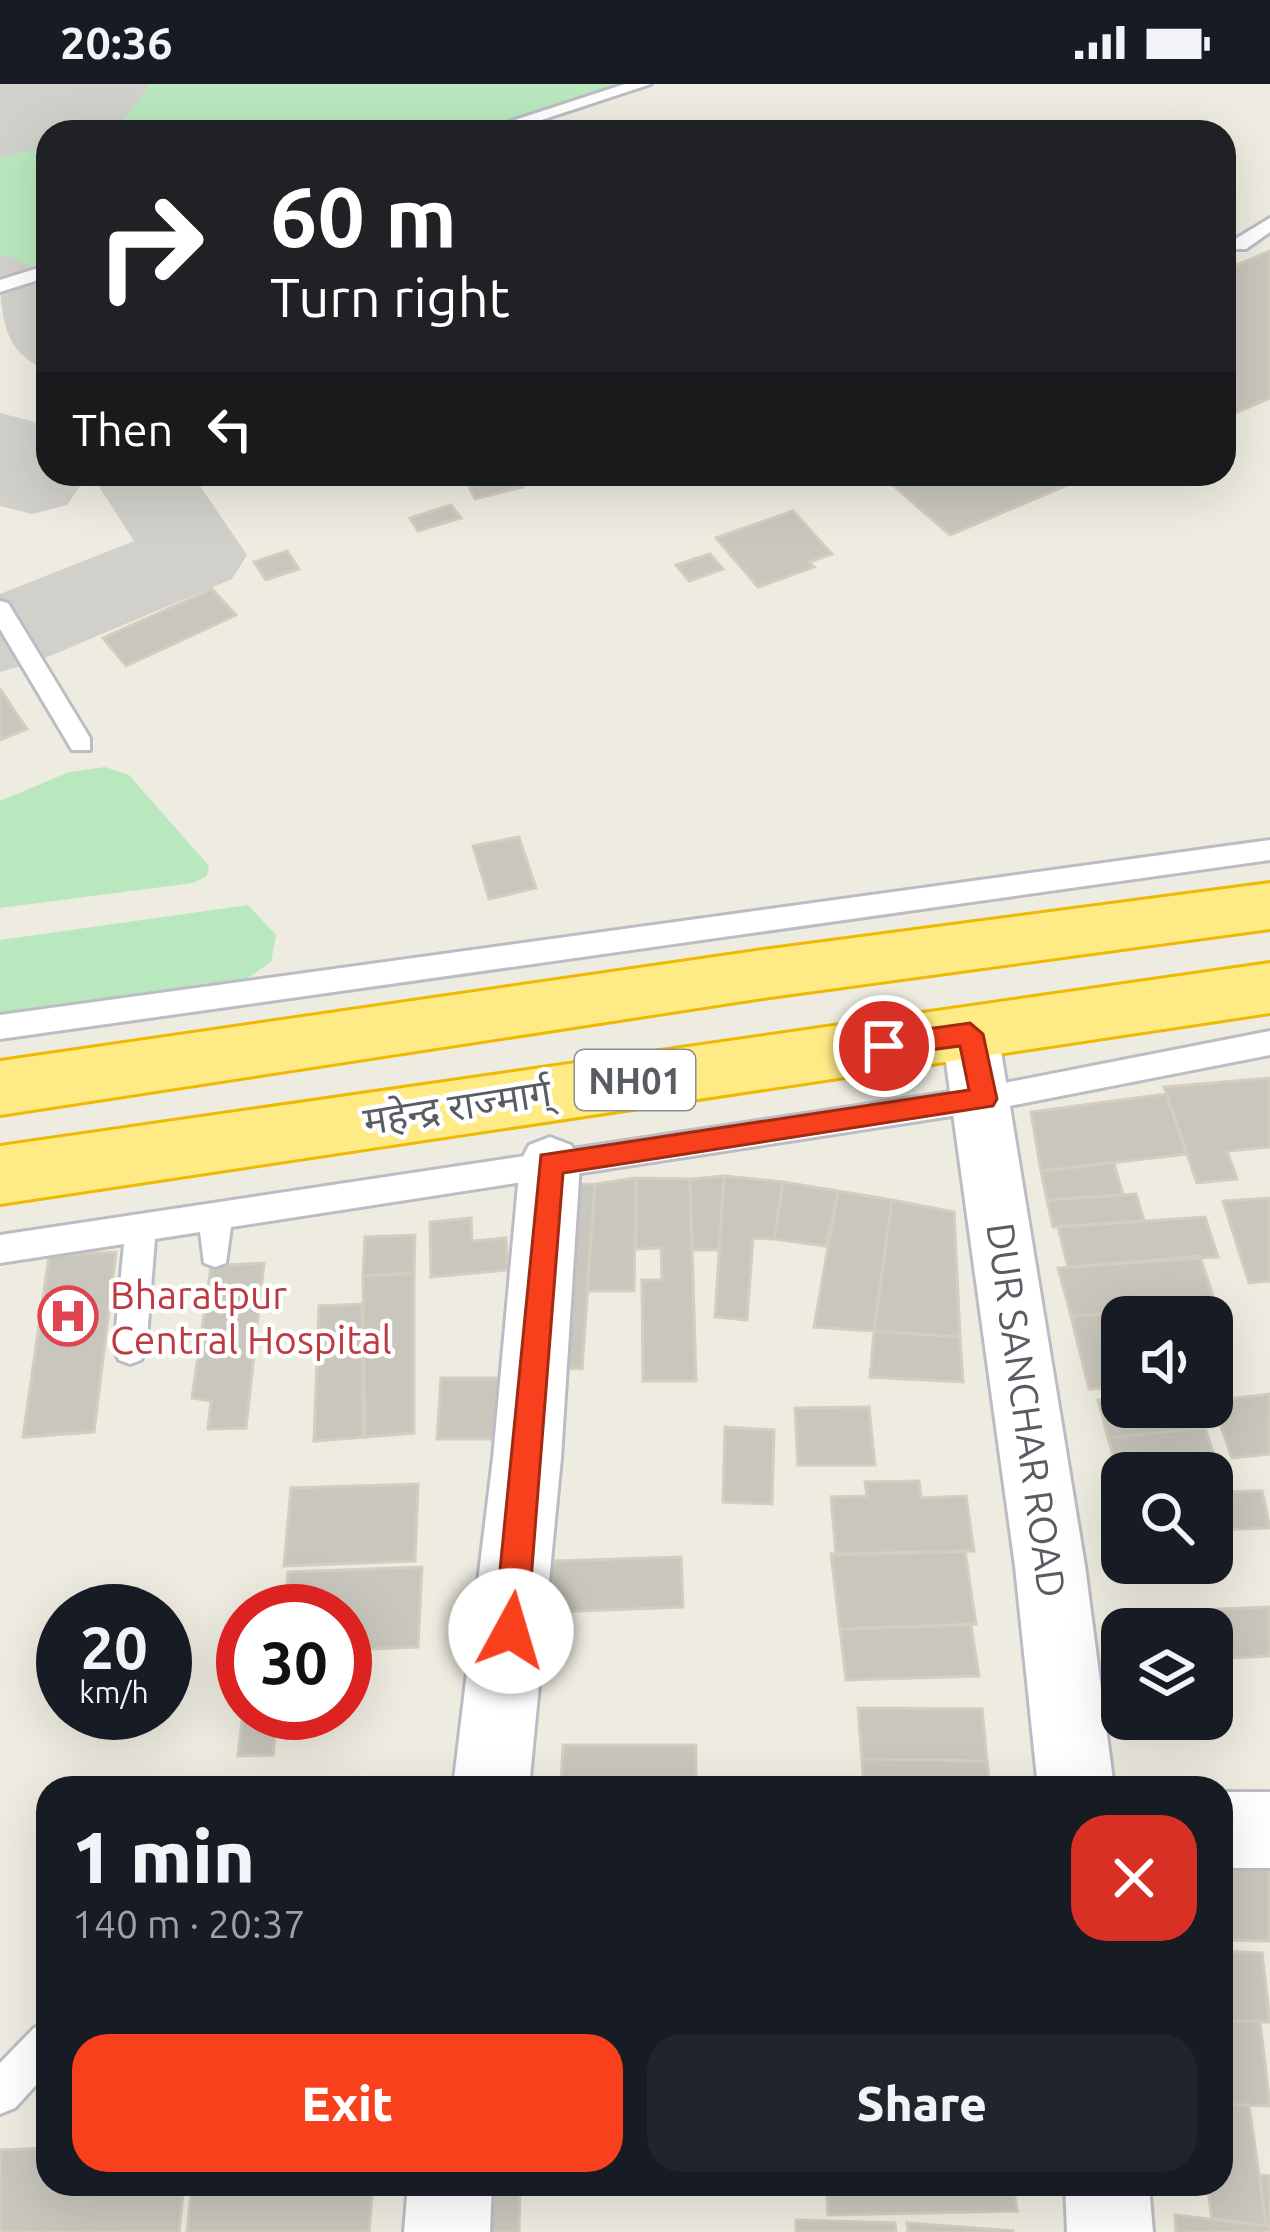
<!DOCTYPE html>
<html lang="en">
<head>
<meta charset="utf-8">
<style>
  :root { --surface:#171b24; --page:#20242c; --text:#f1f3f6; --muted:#9ea1a6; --accent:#f8411c }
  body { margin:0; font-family:Ubuntu,"Noto Sans Devanagari",sans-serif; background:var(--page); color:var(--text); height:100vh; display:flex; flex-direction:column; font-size:45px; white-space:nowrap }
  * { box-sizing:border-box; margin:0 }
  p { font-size:39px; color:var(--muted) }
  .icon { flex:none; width:66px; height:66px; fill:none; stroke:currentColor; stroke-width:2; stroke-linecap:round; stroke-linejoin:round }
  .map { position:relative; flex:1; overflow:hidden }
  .side { position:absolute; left:36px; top:1692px; width:1197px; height:420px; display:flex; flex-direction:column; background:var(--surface); border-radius:36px; box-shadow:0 12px 48px #0002 }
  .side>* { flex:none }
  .hud { position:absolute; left:36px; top:36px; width:1200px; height:366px; border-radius:36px; box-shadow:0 12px 48px #0002; background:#202124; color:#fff; overflow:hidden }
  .fabs { position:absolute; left:1101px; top:1212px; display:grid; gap:24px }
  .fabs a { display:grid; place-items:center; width:132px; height:132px; border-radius:24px; background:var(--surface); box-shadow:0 12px 48px #0002; font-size:60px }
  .speed { position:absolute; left:36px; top:1500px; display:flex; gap:24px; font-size:60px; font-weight:700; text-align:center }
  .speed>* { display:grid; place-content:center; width:156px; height:156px; border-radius:50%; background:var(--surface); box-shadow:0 12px 48px #0002; line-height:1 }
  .speed small { font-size:30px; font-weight:400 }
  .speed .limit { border:18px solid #d22; background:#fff; color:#111 }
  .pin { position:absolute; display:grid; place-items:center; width:102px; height:102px; color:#fff; margin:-51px; border:6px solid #fff; border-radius:50%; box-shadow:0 3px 12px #0007 }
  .me { position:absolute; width:132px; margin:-66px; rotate:6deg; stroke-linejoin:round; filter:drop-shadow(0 0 9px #0008) }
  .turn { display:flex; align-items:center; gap:42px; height:252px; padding:0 36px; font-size:54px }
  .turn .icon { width:156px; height:156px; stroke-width:2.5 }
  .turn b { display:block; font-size:84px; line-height:102px }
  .then { display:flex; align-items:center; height:114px; padding:0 36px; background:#0003; gap:24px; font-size:45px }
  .round { display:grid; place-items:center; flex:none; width:126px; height:126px; border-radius:36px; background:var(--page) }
  .summary { display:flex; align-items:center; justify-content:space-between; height:204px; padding:0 36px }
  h1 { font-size:72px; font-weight:800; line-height:90px }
  .action { display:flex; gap:24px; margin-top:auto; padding:24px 36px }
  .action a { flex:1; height:138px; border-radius:36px; background:var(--accent); color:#fff; font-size:48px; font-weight:800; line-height:138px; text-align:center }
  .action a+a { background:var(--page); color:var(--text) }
  .status { display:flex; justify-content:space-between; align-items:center; height:84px; padding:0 60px; background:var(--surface); direction:ltr }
  .status svg { height:33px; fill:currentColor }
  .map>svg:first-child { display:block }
</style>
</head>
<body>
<div class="status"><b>20:36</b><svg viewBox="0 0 49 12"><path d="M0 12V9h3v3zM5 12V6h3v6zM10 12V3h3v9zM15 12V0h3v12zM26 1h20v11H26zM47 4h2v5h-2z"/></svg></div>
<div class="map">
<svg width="1270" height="2148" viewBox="0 0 1270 2148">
  <rect width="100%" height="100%" fill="#eeece0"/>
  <!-- green -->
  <path fill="#bae8be" d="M146,0H622L470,48H48V182L0,197V41Z
    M105,683L129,691L209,782L207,792L193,799L0,824V717L69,688Z
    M248,821L276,851L271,878L237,901L0,934V856Z"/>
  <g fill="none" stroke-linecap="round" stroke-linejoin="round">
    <!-- taxiway -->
    <path fill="#d1d0cb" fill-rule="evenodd" d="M0,170C66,187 48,229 48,286C0,269 0,227 0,170Z
      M0,329L35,338L48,354V390H76L82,399L67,421L32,430L0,422Z
      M91,390H192L247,471L232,495L38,577L0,588V510L134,457Z"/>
    <!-- runway -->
    <path fill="#d1d0cb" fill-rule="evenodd" d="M0,0H150C113,54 112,48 48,48V62L0,74Z"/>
  </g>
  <!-- building -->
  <path fill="#c9c6bd" stroke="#d3cebe" stroke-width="3" d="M1270,167V314L1224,334V186Z
    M880,390H1093L950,451Z
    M516,391L523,403L475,415L469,403Z
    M451,421L461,434L418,447L410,434Z
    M793,427L832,470L809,478L814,483L758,503L716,454Z
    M287,467L299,485L266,496L254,478Z
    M710,470L723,485L689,497L676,481Z
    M212,505L236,531L126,582L103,554Z
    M0,605L27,645L0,656Z
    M519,753L536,804L489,815L473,762Z
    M1270,994V1063L1227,1067L1237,1095L1197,1099L1164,1003Z
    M1166,1010L1187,1070L1041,1087L1031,1028Z
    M1114,1079L1123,1111L1047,1116L1041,1087Z
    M724,1092L719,1166H692L690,1095Z
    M724,1092L783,1098L774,1155L753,1154L747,1236L715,1233Z
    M636,1094L634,1207H587L595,1100Z
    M636,1094L690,1095L696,1297H643L642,1196H662L661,1164L636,1165Z
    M783,1098L838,1107L826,1162L774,1155Z
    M595,1100L582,1285L546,1283L557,1101Z
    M838,1107L892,1116L874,1247L814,1243Z
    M1136,1110L1144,1137L1053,1143L1047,1116Z
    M1270,1114V1197L1249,1199L1223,1117Z
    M892,1116L954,1128L960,1253L874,1247Z
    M1205,1133L1218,1173L1068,1183L1058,1143Z
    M471,1134L472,1157L506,1154L508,1186L431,1193L430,1138Z
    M415,1151L414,1189L363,1192L365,1153Z
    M116,1168L94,1348L23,1353L49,1172Z
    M1200,1172L1215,1219L1200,1220L1204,1233H1170L1168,1225L1071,1232L1058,1184Z
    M264,1179L246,1344L208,1345L211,1317L192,1314L211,1182Z
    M414,1189V1349L365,1353L363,1192Z
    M362,1220L363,1353L314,1357L319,1222Z
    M1168,1225L1170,1233H1122V1303L1089,1305L1071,1232Z
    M874,1247L960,1253L963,1298L870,1293Z
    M441,1294H507L504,1355H437Z
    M1270,1310V1370L1232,1374L1212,1317Z
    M1122,1314V1323H1198L1205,1344L1108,1354L1098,1316Z
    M869,1323L875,1381H798L795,1324Z
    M725,1343L774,1346L772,1420L723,1418Z
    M1205,1344L1220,1391L1122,1389V1401L1108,1354Z
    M919,1397L921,1414L966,1412L974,1467L836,1471L831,1413L867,1412L865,1398Z
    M418,1400L415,1477L284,1482L291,1404Z
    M1262,1407L1270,1444L1212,1446V1408Z
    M965,1467L976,1540L840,1545L831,1470Z
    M681,1473L683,1523L526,1529V1478Z
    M422,1483L418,1563L345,1566V1527H284L288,1488Z
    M1270,1523V1572L1212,1575V1545H1128L1125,1529Z
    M971,1541L979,1592L846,1596L840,1545Z
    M858,1624L982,1625L987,1677L862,1675Z
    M243,1629H278L273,1671L238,1672Z
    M563,1661H696V1704H561Z
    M862,1675L987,1677L990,1704H864Z
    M1221,1769L1270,1770V1857L1221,1856Z
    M1221,1867L1262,1869L1270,1938L1221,1936Z
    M1221,1936L1260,1938L1270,2022L1221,2020Z
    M1221,2020L1249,2021L1266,2142L1212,2134L1207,2100H1221Z
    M48,2064V2100H184L179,2148H0V2066Z
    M1260,2091L1270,2092V2142H1266Z
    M192,2100H373L369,2148H187Z
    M476,2100H520L519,2148H475Z
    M826,2100H1013L1017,2127L828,2131Z
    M1175,2131L1270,2142V2148H1176Z
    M796,2136L895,2139L896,2148H796Z
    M907,2139L1013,2147V2148H908Z"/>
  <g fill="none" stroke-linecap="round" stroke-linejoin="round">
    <defs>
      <path id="lane" d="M625,0H651L505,48H478Z
        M1270,134V148L1246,165H1232V157Z
        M48,181V193L0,208V196Z
        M0,517L8,519L90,654V666H72L0,545Z
        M1270,756V776L0,955V931Z
        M1270,947V971L984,1027L231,1143L226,1179L215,1183L204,1179L200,1148L155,1155L146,1265L141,1276L130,1280L119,1276L114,1265L124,1160L0,1179V1151L984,1003Z
        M48,1938V1988L15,2024L0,2030V1979L34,1944Z"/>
      <path id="street" d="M970,926L990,933L998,949L1085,1482L1114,1704H1038L1015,1482L942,949L950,933Z
        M550,1053L571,1061L580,1079L561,1374L529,1704H453L493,1374L520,1079L529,1061Z
        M1221,1708H1270V1784H1221Z
        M408,2100H492L490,2148H404Z
        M1065,2100H1149L1153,2148H1067Z"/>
      <path id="highway" d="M1270,799V845L763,914L0,1031V977L763,866Z
        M1270,879V929L0,1120V1062Z"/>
    </defs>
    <!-- lane casing -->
    <use href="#lane" stroke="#bbbdc4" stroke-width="6"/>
    <!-- street casing -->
    <use href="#street" stroke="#bbbdc4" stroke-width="6"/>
    <!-- highway casing -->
    <use href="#highway" stroke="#eeb900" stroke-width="6"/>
    <!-- lane -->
    <use href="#lane" fill="#fff" fill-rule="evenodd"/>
    <!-- street -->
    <use href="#street" fill="#fff" fill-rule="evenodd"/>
    <!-- highway -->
    <use href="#highway" fill="#ffeb86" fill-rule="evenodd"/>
  </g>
  <!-- route -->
  <path fill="#f8411c" stroke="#a12a12" stroke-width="3" d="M970,939L983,950L997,1015L993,1022L563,1089L527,1547L522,1559L511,1563L499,1559L494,1547L541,1071L969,1006L960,962L884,972L871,962L884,951Z"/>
  <!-- icons -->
  <defs>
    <symbol id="hospital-ring" viewBox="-11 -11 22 22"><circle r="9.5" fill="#fff" stroke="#e0444e" stroke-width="1.5"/><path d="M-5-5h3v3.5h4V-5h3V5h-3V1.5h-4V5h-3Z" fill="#e0444e"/></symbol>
  </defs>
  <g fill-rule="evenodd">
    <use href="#hospital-ring" x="35" y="1199" width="66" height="66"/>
  </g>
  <g text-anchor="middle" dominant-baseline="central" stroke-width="9" stroke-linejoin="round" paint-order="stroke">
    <!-- shield labels -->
    <rect fill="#fff" stroke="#8b8e92" stroke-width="3" x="575" y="966" width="120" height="60" rx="9"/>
    <g font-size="36" font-weight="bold" fill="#595d63">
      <text x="635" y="996">NH01</text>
    </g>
    <!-- street labels -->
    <g font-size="39" fill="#595d63" stroke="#fff">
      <text transform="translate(457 1022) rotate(-9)">महेन्द्र राज्मार्ग्</text>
      <text transform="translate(1027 1326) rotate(82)">DUR SANCHAR ROAD</text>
    </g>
    <!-- health labels -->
    <g font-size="39" fill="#be3a42" stroke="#fff" text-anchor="start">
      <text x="110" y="1210">Bharatpur<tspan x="110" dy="45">Central Hospital</tspan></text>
    </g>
  </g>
</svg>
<div class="fabs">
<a><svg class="icon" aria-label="sound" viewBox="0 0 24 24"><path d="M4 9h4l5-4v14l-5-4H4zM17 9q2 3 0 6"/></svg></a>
<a><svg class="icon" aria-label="search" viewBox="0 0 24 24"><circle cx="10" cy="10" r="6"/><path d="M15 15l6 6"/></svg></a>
<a><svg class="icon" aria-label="layers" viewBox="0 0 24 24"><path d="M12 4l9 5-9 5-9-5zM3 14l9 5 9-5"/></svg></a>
</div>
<div class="speed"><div>20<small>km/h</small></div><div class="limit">30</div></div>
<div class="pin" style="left:884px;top:962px;background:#d93025"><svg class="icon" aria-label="arrive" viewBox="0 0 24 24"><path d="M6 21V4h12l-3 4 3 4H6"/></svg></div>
<svg class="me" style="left:511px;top:1547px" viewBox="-20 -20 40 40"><circle r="19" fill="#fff"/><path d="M0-13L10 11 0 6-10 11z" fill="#f8411c"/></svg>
<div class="hud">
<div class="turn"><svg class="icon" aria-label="right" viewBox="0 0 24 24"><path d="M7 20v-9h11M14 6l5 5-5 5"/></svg><div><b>60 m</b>Turn right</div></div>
<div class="then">Then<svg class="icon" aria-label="left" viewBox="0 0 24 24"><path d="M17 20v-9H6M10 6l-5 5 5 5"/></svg></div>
</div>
<section class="side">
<div class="summary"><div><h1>1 min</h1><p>140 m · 20:37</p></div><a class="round" style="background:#d93025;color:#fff"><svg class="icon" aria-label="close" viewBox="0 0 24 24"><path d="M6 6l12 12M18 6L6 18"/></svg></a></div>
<div class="action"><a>Exit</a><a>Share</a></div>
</section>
</div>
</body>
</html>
